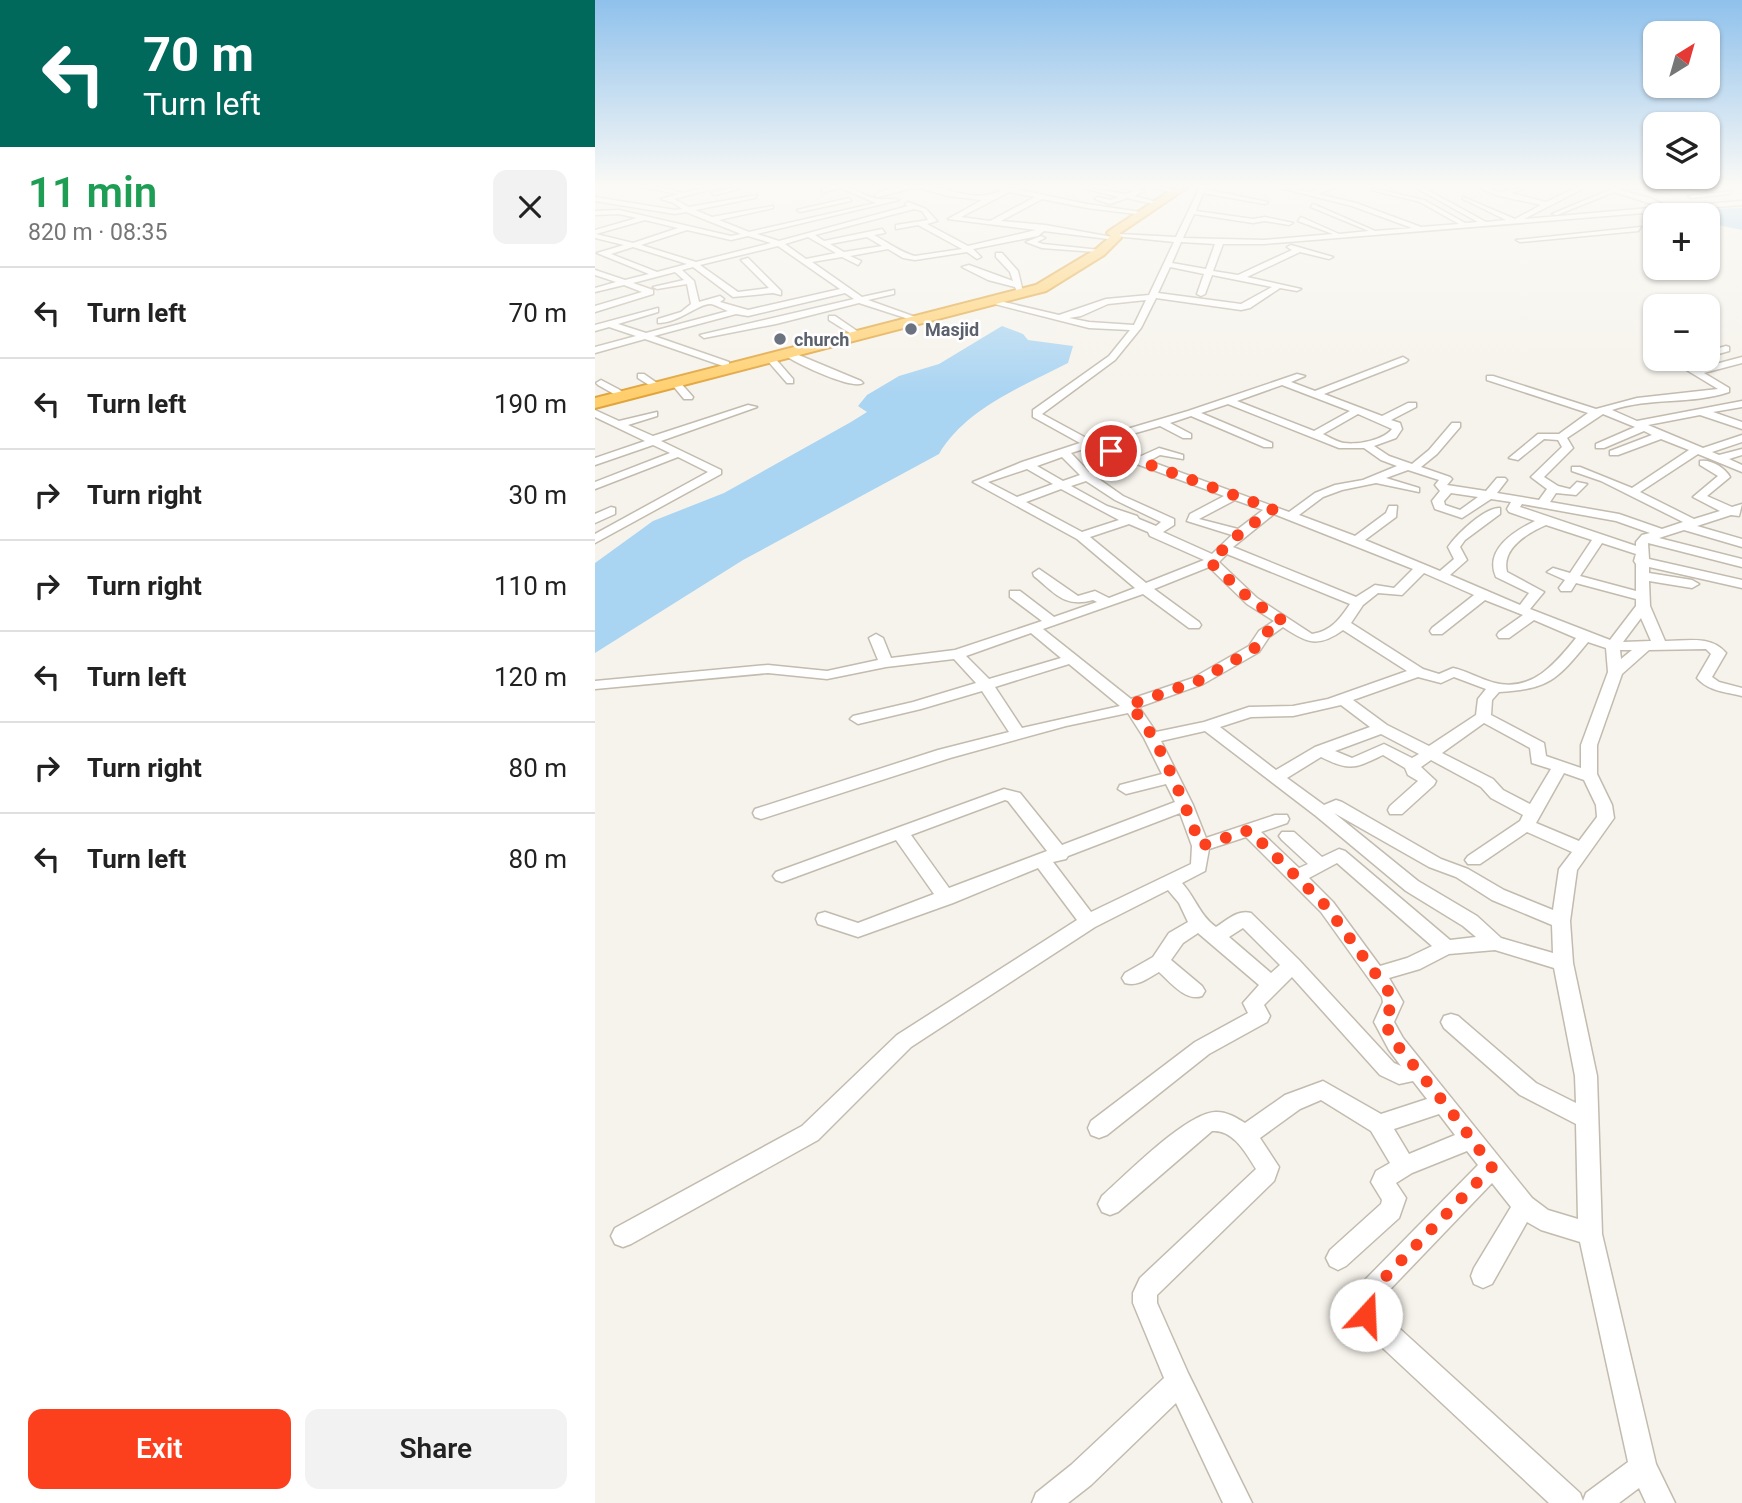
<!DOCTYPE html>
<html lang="en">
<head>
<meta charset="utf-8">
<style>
  :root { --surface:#fff; --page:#f2f2f2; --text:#222; --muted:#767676; --line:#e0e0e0; --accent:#fc3f1d }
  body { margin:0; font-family:Roboto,sans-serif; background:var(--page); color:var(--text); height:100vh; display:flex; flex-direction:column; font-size:26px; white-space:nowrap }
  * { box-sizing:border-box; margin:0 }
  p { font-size:23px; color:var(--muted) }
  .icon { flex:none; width:38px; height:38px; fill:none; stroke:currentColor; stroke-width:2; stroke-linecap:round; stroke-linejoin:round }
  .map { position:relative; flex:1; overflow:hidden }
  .side { display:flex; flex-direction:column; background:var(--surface); width:595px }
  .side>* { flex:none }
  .hud { background:#00695c; color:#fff; overflow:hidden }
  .needle { width:46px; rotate:37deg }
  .fabs { position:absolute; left:1048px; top:21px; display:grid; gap:14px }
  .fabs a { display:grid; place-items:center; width:77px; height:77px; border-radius:14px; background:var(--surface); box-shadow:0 2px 5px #0004; font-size:35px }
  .pin { position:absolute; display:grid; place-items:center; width:60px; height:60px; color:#fff; margin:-30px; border:4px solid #fff; border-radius:50%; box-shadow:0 2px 7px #0007 }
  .me { position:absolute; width:77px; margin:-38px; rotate:20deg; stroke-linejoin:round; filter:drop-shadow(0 0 5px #0008) }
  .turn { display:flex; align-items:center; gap:24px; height:147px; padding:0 28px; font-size:32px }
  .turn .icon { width:91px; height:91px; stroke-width:2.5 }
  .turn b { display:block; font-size:49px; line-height:60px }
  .round { display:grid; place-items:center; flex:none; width:74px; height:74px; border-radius:14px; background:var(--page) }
  .overview { display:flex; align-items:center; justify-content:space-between; height:119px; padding:0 28px }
  h1 { font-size:42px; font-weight:600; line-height:52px; color:#1e9e55 }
  .button { display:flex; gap:14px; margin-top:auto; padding:14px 28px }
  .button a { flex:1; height:80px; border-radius:14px; background:var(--accent); color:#fff; font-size:28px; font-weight:600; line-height:80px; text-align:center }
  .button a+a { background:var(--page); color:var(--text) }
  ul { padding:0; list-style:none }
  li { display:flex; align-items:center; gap:21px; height:91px; padding:0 28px; border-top:2px solid var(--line) }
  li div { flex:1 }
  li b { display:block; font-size:26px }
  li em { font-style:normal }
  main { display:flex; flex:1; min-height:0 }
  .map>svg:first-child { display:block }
</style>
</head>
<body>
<main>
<section class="side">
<div class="hud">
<div class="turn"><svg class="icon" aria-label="left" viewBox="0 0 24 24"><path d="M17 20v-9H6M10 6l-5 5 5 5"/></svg><div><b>70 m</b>Turn left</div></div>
</div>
<div class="overview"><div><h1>11 min</h1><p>820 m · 08:35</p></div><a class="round"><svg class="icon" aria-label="close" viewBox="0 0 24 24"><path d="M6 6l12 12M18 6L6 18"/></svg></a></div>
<ul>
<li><svg class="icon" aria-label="left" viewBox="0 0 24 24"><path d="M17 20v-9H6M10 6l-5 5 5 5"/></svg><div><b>Turn left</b></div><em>70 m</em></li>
<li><svg class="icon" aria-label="left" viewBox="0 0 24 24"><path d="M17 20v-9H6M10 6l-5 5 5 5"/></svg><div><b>Turn left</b></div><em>190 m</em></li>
<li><svg class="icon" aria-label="right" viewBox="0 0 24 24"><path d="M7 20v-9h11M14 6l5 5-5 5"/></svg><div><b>Turn right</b></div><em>30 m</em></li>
<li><svg class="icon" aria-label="right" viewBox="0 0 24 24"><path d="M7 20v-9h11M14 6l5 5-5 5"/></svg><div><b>Turn right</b></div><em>110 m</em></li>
<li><svg class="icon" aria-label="left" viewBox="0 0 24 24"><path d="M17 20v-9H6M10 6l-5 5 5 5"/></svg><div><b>Turn left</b></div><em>120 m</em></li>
<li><svg class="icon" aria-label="right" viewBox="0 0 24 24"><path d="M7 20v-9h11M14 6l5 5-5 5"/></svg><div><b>Turn right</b></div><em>80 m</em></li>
<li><svg class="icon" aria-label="left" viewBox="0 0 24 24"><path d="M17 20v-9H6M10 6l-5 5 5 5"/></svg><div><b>Turn left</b></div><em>80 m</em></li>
</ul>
<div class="button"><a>Exit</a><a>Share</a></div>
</section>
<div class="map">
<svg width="1147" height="1503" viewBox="0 0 1147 1503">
  <rect width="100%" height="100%" fill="#f6f3ec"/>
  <!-- water -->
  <path fill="#a9d4f2" d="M1147,208V230L1113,223V215H1089L1098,210Z
    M407,326L428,334L433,340L478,346L473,363C428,386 370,409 344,454L148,560L0,653V563L58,521L129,493L256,422L272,412L263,406L272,395L304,376L344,364Z"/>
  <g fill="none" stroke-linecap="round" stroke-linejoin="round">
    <defs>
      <path id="minor" d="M39,185H53L88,193L122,185H133L79,199L94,207L162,195L160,198L100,210L117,217L178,206V208L124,220L154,232L281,203L246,188L229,192L226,190C252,177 259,195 283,199C291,200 298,198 304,200L162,234L184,241L313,206L310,204L313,202L331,209L342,221L332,224L373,246L441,230L353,219L387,200L353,196L321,187L283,197L280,195C292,188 312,183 327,185C355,188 380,204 407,190L389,185H401L492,204L552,213L549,215L492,208L447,199L406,221L450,225L517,237L513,239L449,231L443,236L378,249L386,257L382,259L372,252L320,260L308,258L293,249L255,256L266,261L263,265L247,257L217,262L267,297L299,290V294L273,300L326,319V323L264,303L181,324L109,338L105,335L259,299L250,293L153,316L141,314L59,336L134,362V366L131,367L50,339L0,353V347L41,336L14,327L0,331V325L63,308V312L23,324L51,333L133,311C128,309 121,305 116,304C104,303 84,323 63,323V319L86,312L96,304L92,284L62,289L58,287L89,280L80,272L38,283L58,290V294L0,312V306L47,292L29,285L0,292V288L21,282L0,275V270L30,280L54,274L2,253L29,245L0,238V230L42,218L24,214L0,215V211L24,210L136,236L146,234L91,212L80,214L0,201V197L80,210L87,209L79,203L66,199L83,194ZM414,192L440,197L395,221L366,217ZM319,209L327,211L333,220L301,225V229L323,225L367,249L320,256C307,253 292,242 279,235L290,233L287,229L229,241L220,235ZM50,220L83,228L38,243L1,234ZM92,230L136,240L153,236L176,243L101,262L46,245ZM213,237L241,253L211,259L190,244ZM272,237L287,246L249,252L235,244ZM183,246L245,289L153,310L125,302L129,299L125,296L104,302L99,281L87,270L98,267L138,297L178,293L186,295V291L153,258L146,260L174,288L143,292L105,265ZM38,247L92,264L62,272L16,254Z
        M148,185L155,186L120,195L117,193Z
        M476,185L531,194L539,191L515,185H527L549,191L539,196L566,203L563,205L532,198L515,204L500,199L503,197L515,200L524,197Z
        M545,185H558L584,191L581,193Z
        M601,185H607L609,189L673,202L670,204L608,193L601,211L658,219L670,217L698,223L694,225L670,221L658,223L599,214L588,238L669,240L738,234L703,221L706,217L744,234L774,231L716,207L718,204L780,231L817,228L757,206L674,185L715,192L738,185H747L723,194L761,203L826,227L864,224L825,202L777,190V188L829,200L870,223L883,222L823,189V187H827L891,222L911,220L868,199V197L920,219L946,205C924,199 898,198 881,185H889L903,192L940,185L916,193L951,202L987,185H995L929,219L1066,207L1019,192L962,215L957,214L1026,185H1034L1025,190L1055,198L1074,207L1147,201V205L669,244H628L618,271L643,275L697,250L692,247L696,245L738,257L734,259L705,252L652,277L706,289L702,291L685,288L655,308L646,310L561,298L546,328L520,360L447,414L495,440L593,411L702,374L710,376L696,382L720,391L808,357L813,360L811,362L729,394L787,416L813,403H821V407L796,420L805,423L807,429L801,438L779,446L794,456L817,464L834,450L857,423H865V427L842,454L826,467L855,477L857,479L852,485L891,491L902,478H910L912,480L902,493L944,500L952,489L936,477L967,447L963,440L949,439L923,460L914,458L943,434H964L993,413L892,380V376H898L1001,409L1042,398L1123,389L1080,363L1088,359H1101L1093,363L1102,369L1147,357V363L1109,373L1134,388V392C1096,405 1055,397 1017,410L1042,421L1147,401V407L1118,412L1147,422V429L1105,415L1053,425L1108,448L1147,435V442L1117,452L1124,455L1147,449V455L1134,459L1147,465V472L1103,454L1045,492L1099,519L1125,511L1098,497L1123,476L1105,465V461C1116,459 1130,468 1135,477L1112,496L1137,507L1147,504L1144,516L1136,515L1102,526L1147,539V547L1089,530L1064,538L1147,559V567L1053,543L1054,559L1147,580V588L1054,567V573L1097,580L1104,584L1097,588L1054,581L1055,606L1070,641C1092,641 1116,635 1131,653L1117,677L1124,682L1147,688V696C1131,692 1113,691 1102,678L1116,654L1111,649L1054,650L1027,674L1002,745V774L1017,805L1019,818L982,870L975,921L978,963L1002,1076L1007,1234L1061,1464L1080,1503H1051L1044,1488L1024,1503H954L762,1324L757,1306L762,1288L883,1165L872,1151L817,1173L801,1183L811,1198L804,1218L751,1266L743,1270L735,1266L731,1258L735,1250L786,1204L787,1200L776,1182L781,1171L795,1163L776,1131L726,1100L705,1109L665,1138L684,1167L679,1181L562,1295V1303L593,1373L657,1503H628L581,1403L496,1485L473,1503H437L441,1493L476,1465L569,1378L538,1303V1293L545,1278L661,1169C651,1153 638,1129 617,1131L523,1212L515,1215L507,1212L503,1204L507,1196C531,1175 590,1114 620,1112C631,1111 642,1118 650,1123L690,1095L728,1081L786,1114L832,1099L818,1081L804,1084L785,1075L697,977L669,1005L675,1016L672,1022L614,1054L512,1135L504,1138L496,1135L493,1128L496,1121L600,1042L653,1013L648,1003L664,985L603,933L588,943L576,960L607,986L610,991L607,996C591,1002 575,982 564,972C553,978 543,987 530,983L527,978L530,973L558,957L574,933L593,922L584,903L573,890L500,927L316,1047L223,1140L36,1244L28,1247L20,1244L16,1236L20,1228L207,1126L302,1035L482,920L443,868L358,903L263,937L223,924L221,919L223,914L230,912L263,923L339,894L301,840L187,882L181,880L178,876L181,872L409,789L425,793L467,845L580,802L571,784L531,794L523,789L525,785L567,774L549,738L533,713L471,726L355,758L166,819L160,817L158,813L160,809L343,750L414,732L387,691L326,709L263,724L255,719L258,716L318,702L381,683L359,659L291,667L232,679L173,673L0,689V681L173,665L232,671L283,660L274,638L281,634L288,638L296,658L360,650L447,621L415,597V591H425L459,617L502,602L498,600C469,608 460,593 439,576L438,573L444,569L483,596L500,591L514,598L540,588L482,539L378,482L427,462L485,443L438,417V410L514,356L535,330L494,328L392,302L396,299L464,315L511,299L554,295L579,242L520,236L524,234L581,237L603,191ZM586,242L620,244L611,269L577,263ZM575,267L609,274L602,294L606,296L610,294L617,275L677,287L646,304L563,293ZM551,300L539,325L494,322L474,318L486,316L513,304ZM687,385L755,411L719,431L642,401ZM633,404L744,448H769L786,460L802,466L768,480L740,485L720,493L694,512L554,461L565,455L588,459V455L564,448L544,457L506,443L565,426L588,438H596V434L575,423L596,416L669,447H677V443L606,413ZM763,414L797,429C789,440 763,445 749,443C742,442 734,437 728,434ZM1008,414L1040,427L1001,444V448H1009L1049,431L1057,435L1015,451V455H1023L1066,439L1094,450L1037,488L985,467H977V471L1006,481L1088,522L1067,529L1024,514L955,502L961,493L981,495L992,484L982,482L975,489L963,486L949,477L978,448L972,438ZM495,447L529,459L494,472L476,453ZM467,457L485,475L468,481L442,466ZM539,463L629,496L595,514L592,521L637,535L617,554L568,532L579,525V519L528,496L501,477ZM432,469L458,484L422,497L393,482ZM813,470L844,480L840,485L845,491L837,501L840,509L867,518L896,499L916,502L912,509L914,512L940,521C919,531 889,550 901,577L934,593L925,605L855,575L872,560L865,547L870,540L905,514V508C890,507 862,534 853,547L859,559L845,571L770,540L801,517L802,506H794L791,513L760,536L704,515L728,497L747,490L781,483L824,492V488L791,478ZM491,481L520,500L566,522L561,526L544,519L542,516L512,506L476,486ZM466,489L524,520L487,532L431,502ZM856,493L883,497L865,510L850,505L849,501ZM640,500L668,510L643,529L604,519ZM927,504L1021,521L1055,533L1047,535L1041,542V546L925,507ZM679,514L818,569L799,588L780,585L761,597L638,547ZM534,524L553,532L555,536L609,560L551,583L495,537ZM951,525L997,540L975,573L958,568L952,572L970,580L964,588L966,591H976L981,583L1041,599V606L1015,640L935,609L949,592L912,572C906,548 933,533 951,525ZM1007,543L1041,554L1039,561L1041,564V591L985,576ZM632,554L755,604C745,619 736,631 717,634L662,598L624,562ZM614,567L652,604L679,621L664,631L654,646L598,678L536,699L448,629L548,594L594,628H604L606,625L604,622L559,589ZM829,573L879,595L837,628L835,631L837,634H847L890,600L928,615L904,632L902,635L904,638H914L939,620L981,638C960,664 937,692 900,683C885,679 872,671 858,668L844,674L828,669L756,623L768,605L783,593L807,595ZM1046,618L1056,641L1028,642ZM688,627C712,643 723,648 748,630L812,671L733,699L698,706L654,707L609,722L561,732L544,707L608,684L664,652L674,637ZM436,633L466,658L394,679L371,656ZM993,642L1011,648L1013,672L986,745V768L951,756L949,743L896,715L897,700L904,692C954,689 962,680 993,642ZM1025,650H1037L1026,659ZM474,664L525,706L427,728L400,687ZM823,677L846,683L859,677L891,689L883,699L881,715L834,746L792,725L758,700ZM746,705L775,727L720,747L681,770L625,727L656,717L698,716ZM889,723L935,748L937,763L956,769L935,804L908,790L898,779L847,753ZM610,731L721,816L811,891L868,926L881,937L855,940L750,851L744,849L727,857L699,832H687L684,836L687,840L713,864L704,868L666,832L692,823L694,819L692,815H680L611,838L598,805L566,741ZM786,734L824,754L817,758L789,744L757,758L740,751ZM788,755L810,768L813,775L823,781L795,806L793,810L795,814H807L839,785L841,781L826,767L836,760L886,787L896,798L928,815L925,821L873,856L870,860L873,864H885L932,832L977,852L964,869L958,910L909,890L873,869L846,859L747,802L741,800L729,805L692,778L726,757C756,772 760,768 788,755ZM969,773L989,780L1001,805L1002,817L984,841L941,823ZM410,800L413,801L452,851L354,888L316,835ZM585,813L597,846L596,864L496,912L458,862L471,859L473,856ZM739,813L834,867L861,877L897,900L957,925L958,953L906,938L882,916L823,881ZM651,837L726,912L787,997L788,1002L779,1022L794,1050L806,1066L799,1063L704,960L656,913C643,909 632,920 621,927C605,916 600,897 587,883L610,871L614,849ZM742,863L837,946L812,958L785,966L738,902L714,878ZM648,928L685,965L676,973L634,937ZM900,950L959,968L980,1076L981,1103L941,1083L863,1016L856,1014L849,1016L846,1022L849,1028L925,1095L981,1124L983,1219L953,1210L937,1198L808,1038L799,1022L808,1002L794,978L825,969L854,954ZM844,1114L860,1135L814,1154L799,1129ZM897,1183L916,1207L879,1268L876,1276L879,1284L888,1288L897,1284L932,1222L946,1230L985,1242L1033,1462L991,1493L988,1501L985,1493L782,1308V1303Z
        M1039,185L1073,189L1076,191L1073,193L1041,188Z
        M1079,185H1092L1111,190L1108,192Z
        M1136,191L1134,194L1096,198L1093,196Z
        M254,198L256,201L205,212L202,210Z
        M1046,227L1043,231L925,242L921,240Z
        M446,236L450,238L442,242L448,244L505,250L501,252L447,248L431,242Z
        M401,253H407L423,271L428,292H422L420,287L393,280L367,267L374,265L418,281L415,272L401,257Z
        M234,316H240L265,333L258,335L234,320Z
        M1131,346L1134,347V351L1113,357V351Z
        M194,351L266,381L268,383C257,390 203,364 191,356V352Z
        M172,356H178L198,379V383H192L172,360Z
        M43,374H49L62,383L54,385L43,378Z
        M6,380L25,390L27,392L19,394L3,385L1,383Z
        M77,380H83L98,397L97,399H89L75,382Z
        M153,405L162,407L66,441L126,470V474L0,543V534L113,472L83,457L0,489V482L75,453L58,445L0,465V458L50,441L0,417V410L24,421L62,412V416L33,425L58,436Z
        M16,507L20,508V514L0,523V514Z"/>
      <path id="highway" d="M584,185H596L525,233L526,238L509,255L451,291L0,408V398L441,285L501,249L516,236L512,233L514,231Z"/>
    </defs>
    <!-- minor casing -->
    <use href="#minor" stroke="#c2bbae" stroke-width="3"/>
    <!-- highway casing -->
    <use href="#highway" stroke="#e0a43c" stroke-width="4"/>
    <!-- minor -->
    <use href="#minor" fill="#fff" fill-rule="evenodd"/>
    <!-- highway -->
    <use href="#highway" fill="#ffcf6e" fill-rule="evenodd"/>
  </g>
  <!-- sky -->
  <linearGradient id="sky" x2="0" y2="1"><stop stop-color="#8fc1ec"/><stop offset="0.47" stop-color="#fbfaf6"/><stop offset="1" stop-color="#fbfaf6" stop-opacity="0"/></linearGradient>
  <rect width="1147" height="395" fill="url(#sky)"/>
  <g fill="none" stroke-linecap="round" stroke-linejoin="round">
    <!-- route -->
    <path stroke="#fc3f1d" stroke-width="12" stroke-dasharray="0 21.6" d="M516,451L678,509L645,533L615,562L657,601L688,621L669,634L659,649L603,681L534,705C564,734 590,807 606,846L654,830L732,907L796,995L798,1002L789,1022L801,1044L855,1110L897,1167L771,1297L769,1307L771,1315"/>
  </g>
  <!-- markers -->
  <g fill="#6b7280" stroke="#fff" stroke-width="2.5">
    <circle cx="316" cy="329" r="7"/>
    <circle cx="185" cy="339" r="7"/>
  </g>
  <g text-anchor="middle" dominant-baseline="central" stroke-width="5" stroke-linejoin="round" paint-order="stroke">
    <!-- far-worship labels -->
    <g font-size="18" font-weight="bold" fill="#5b616d" stroke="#fff" text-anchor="start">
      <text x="330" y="329">Masjid</text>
      <text x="199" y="339">church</text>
    </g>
  </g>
</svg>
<div class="fabs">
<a><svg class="needle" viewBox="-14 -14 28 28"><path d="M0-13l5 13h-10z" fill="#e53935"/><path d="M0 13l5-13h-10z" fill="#767676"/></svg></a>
<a><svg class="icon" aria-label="layers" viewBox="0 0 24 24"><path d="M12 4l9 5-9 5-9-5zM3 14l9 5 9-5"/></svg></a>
<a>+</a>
<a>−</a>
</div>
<div class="pin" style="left:516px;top:451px;background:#d93025"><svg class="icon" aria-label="arrive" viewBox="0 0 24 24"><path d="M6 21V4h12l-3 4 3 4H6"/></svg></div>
<svg class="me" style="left:771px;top:1315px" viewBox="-20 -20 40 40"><circle r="19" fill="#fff"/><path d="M0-13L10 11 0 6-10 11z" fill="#fc3f1d"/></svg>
</div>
</main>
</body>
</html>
